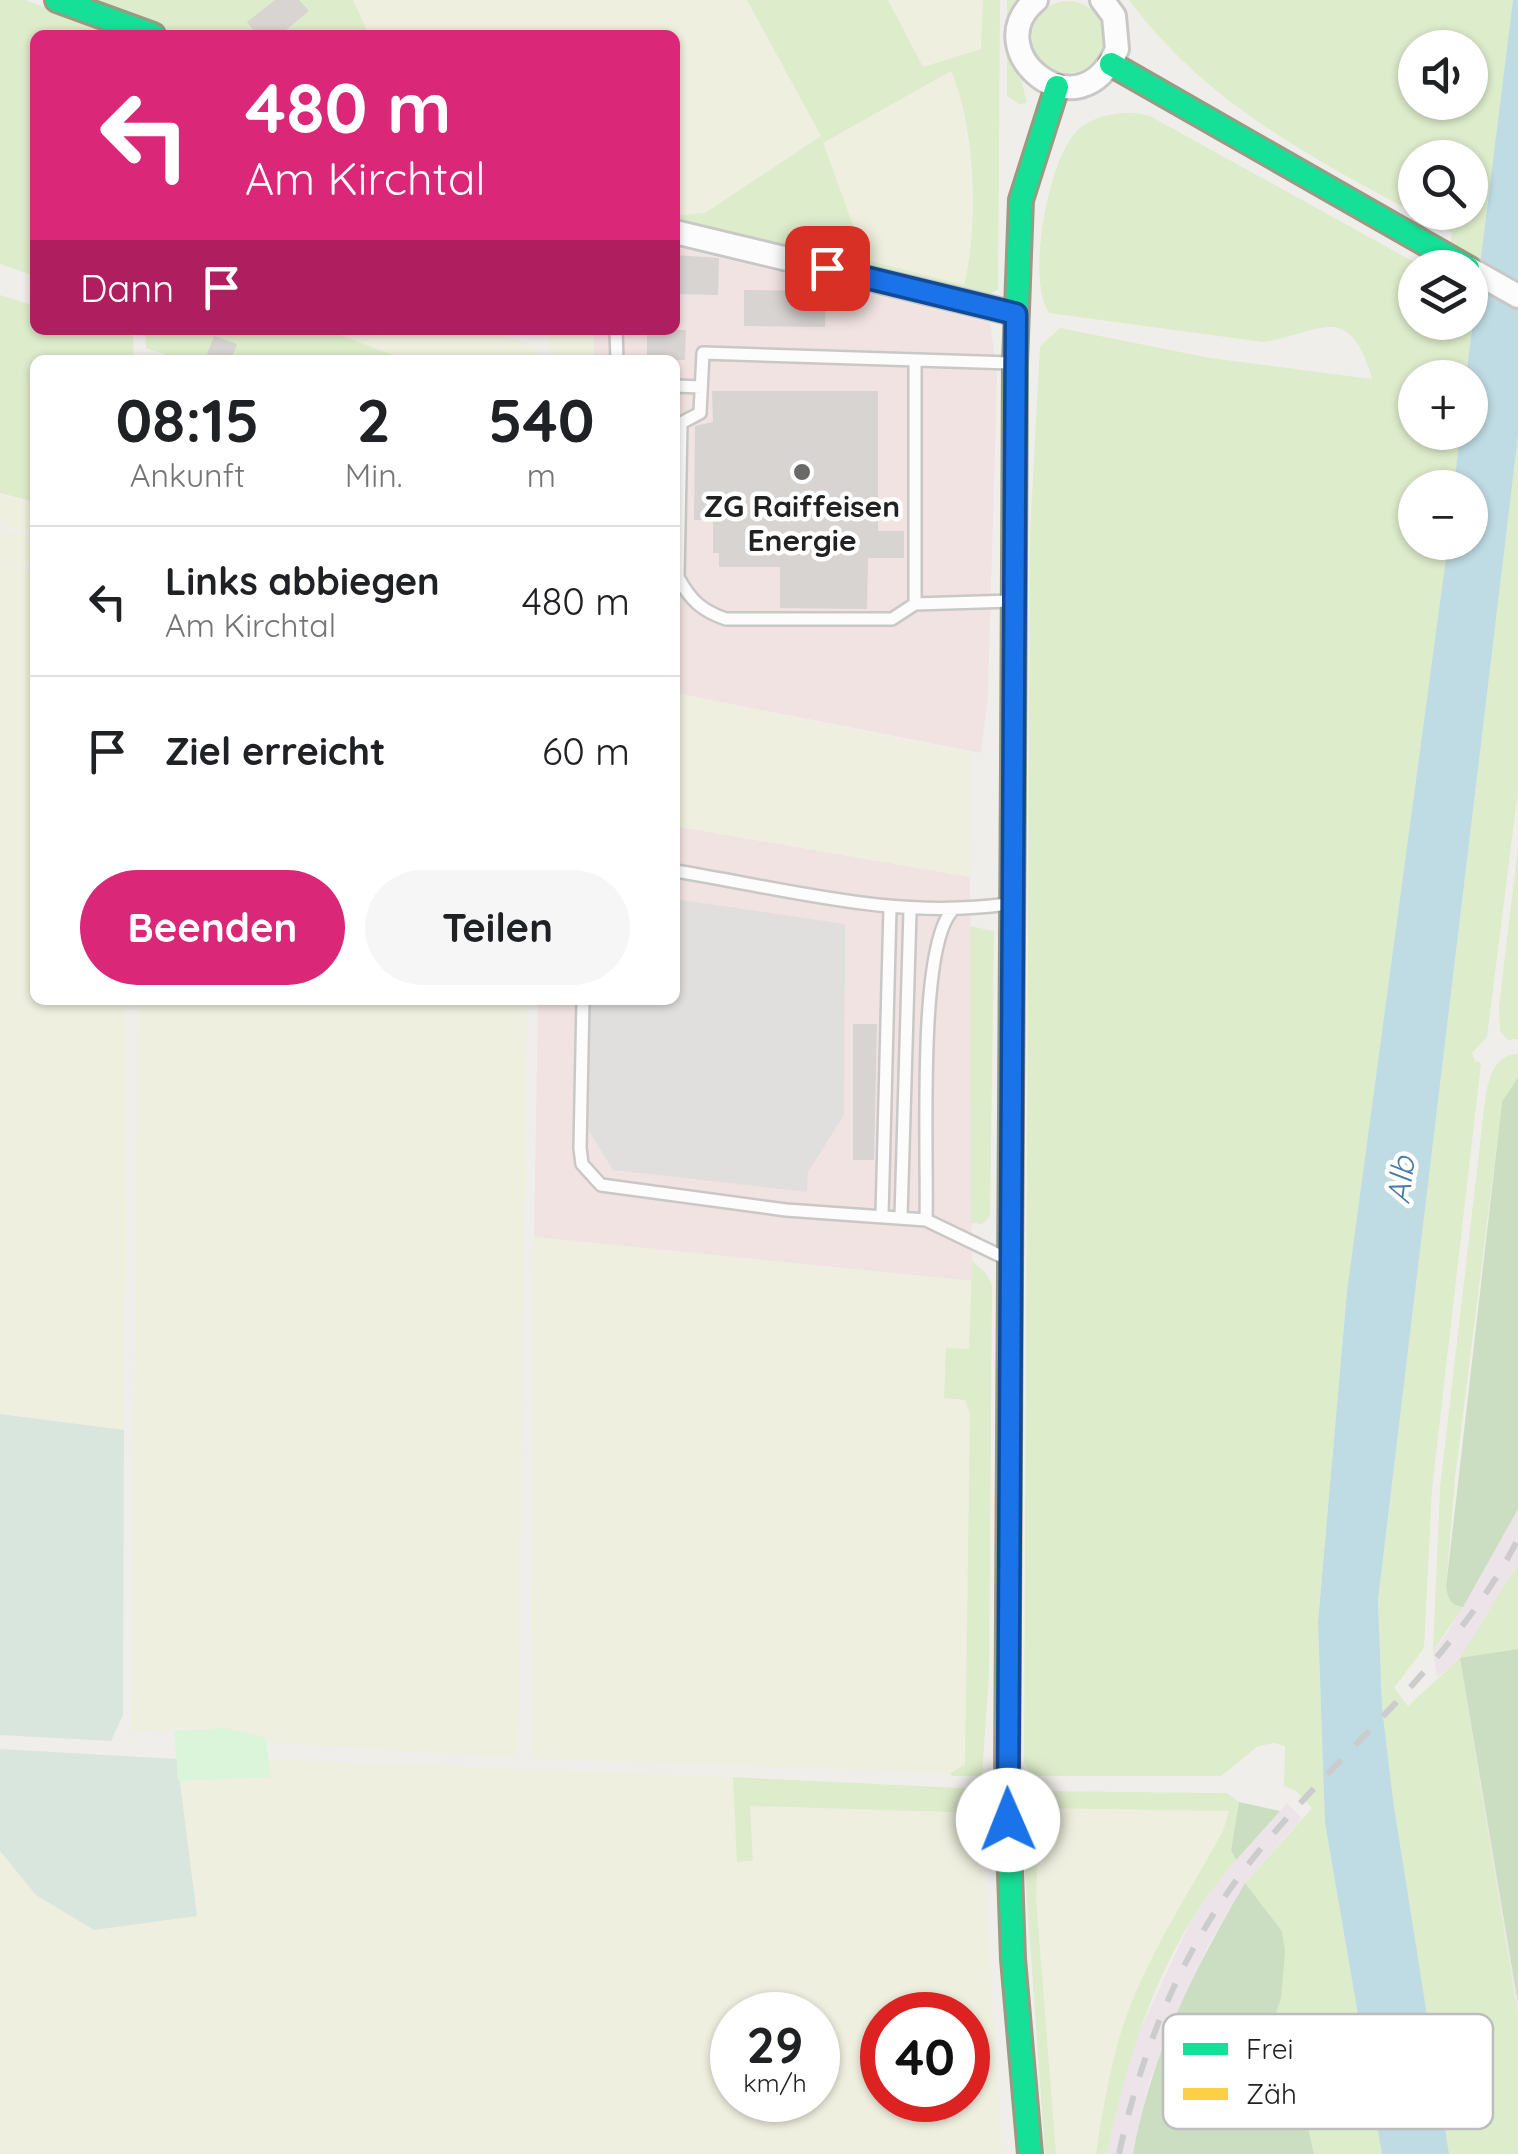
<!DOCTYPE html>
<html lang="de">
<head>
<meta charset="utf-8">
<style>
  :root { --surface:#fff; --page:#f6f6f6; --text:#202124; --muted:#757577; --line:#e0e0e0; --accent:#db2777 }
  body { margin:0; font-family:Quicksand,sans-serif; background:var(--page); color:var(--text); height:100vh; display:flex; flex-direction:column; font-size:38px; white-space:nowrap }
  * { box-sizing:border-box; margin:0 }
  p { font-size:32px; color:var(--muted) }
  .icon { flex:none; width:55px; height:55px; fill:none; stroke:currentColor; stroke-width:2; stroke-linecap:round; stroke-linejoin:round }
  .map { position:relative; flex:1; overflow:hidden }
  .sheet { position:absolute; left:30px; top:355px; width:650px; height:650px; display:flex; flex-direction:column; background:var(--surface); border-radius:15px; box-shadow:0 2px 8px #0004 }
  .sheet>* { flex:none }
  .banner { position:absolute; left:30px; top:30px; width:650px; height:305px; border-radius:15px; box-shadow:0 2px 8px #0004; background:#db2777; color:#fff; overflow:hidden }
  .fabs { position:absolute; left:1398px; top:30px; display:grid; gap:20px }
  .fabs a { display:grid; place-items:center; width:90px; height:90px; border-radius:50%; background:var(--surface); box-shadow:0 2px 8px #0004; font-size:50px }
  .speed { position:absolute; left:710px; top:1992px; display:flex; gap:20px; font-size:50px; font-weight:700; text-align:center }
  .speed>* { display:grid; place-content:center; width:130px; height:130px; border-radius:50%; background:var(--surface); box-shadow:0 2px 8px #0004; line-height:1 }
  .speed small { font-size:25px; font-weight:400 }
  .speed .limit { border:15px solid #d22; background:#fff; color:#111 }
  .pin { position:absolute; display:grid; place-items:center; width:85px; height:85px; color:#fff; margin:-42px; border-radius:20px; box-shadow:0 5px 15px #0006 }
  .me { position:absolute; width:110px; margin:-55px; rotate:359deg; stroke-linejoin:round; filter:drop-shadow(0 0 8px #0008) }
  .turn { display:flex; align-items:center; gap:35px; height:210px; padding:0 50px; font-size:45px }
  .turn .icon { width:130px; height:130px; stroke-width:2.5 }
  .turn b { display:block; font-size:70px; line-height:85px }
  .then { display:flex; align-items:center; height:95px; padding:0 50px; background:#0003; gap:20px; font-size:38px }
  .eta { display:flex; justify-content:space-evenly; align-items:center; height:170px; text-align:center }
  .eta b { font-size:60px; font-weight:700; line-height:70px }
  .button { display:flex; gap:20px; margin-top:auto; padding:20px 50px }
  .button a { flex:1; height:115px; border-radius:60px; background:var(--accent); color:#fff; font-size:40px; font-weight:700; line-height:115px; text-align:center }
  .button a+a { background:var(--page); color:var(--text) }
  ul { padding:0; list-style:none }
  li { display:flex; align-items:center; gap:30px; height:150px; padding:0 50px; border-top:2px solid var(--line) }
  li div { flex:1 }
  li b { display:block; font-size:38px }
  li em { font-style:normal }
  .map>svg:first-child { display:block }
</style>
</head>
<body>
<div class="map">
<svg width="1518" height="2154" viewBox="0 0 1518 2154">
  <rect width="100%" height="100%" fill="#f0eeeb"/>
  <!-- commercial -->
  <path fill="#f1e3e1" d="M675,247L990,323L997,375L988,694L981,753L675,693V360H593L594,330H675Z
    M675,826L970,877L972,1281L534,1237L538,1000H675Z"/>
  <!-- industrial -->
  <path fill="#ede4e9" d="M1518,1509V1563L1461,1657L1518,1649V2012L1460,1660L1437,1677L1433,1651L1446,1635Z
    M1287,1803L1302,1818L1245,1883L1207,1948L1149,2082L1133,2154H1107L1123,2077L1135,2041L1188,1927L1212,1887Z"/>
  <!-- farmland -->
  <path fill="#efefdf" fill-rule="evenodd" d="M223,0H747L821,136L705,213L678,217L675,35H196Z
    M888,0H983L981,49L922,68Z
    M951,70L960,92L970,175L971,249L965,285L866,260L823,143Z
    M328,330H491L537,348V360H405Z
    M550,330H594L593,360H550Z
    M0,495L35,504V533L0,525Z
    M0,528L35,537V569L0,560Z
    M0,563L35,571V1000H126L124,1430L0,1414Z
    M675,693L971,753L970,877L675,826Z
    M138,1000H527L518,1758L266,1742L265,1738L202,1728L131,1732Z
    M534,1237L972,1281L969,1349H946L944,1397L965,1400L970,1413L965,1766L950,1773L530,1758Z
    M267,1759L733,1777L738,1862L753,1860L749,1806L981,1813L1002,2154H0V1851L36,1895L197,1916L178,1781L269,1777ZM732,2015H818V2100H732ZM882,2015H968V2100H882Z
    M1039,1807L1230,1811L1223,1831L1141,1982L1122,2030L1105,2091L1096,2154H1056L1036,1898Z"/>
  <!-- grass -->
  <path fill="#ddeccb" fill-rule="evenodd" d="M0,0H25L124,35H35V276L0,264Z
    M82,0H353L369,35H175Z
    M747,0H888L923,67L981,49L983,0H1000L998,289L986,297L675,226V216L705,213L821,136ZM951,71C975,125 979,227 964,285L866,260L823,143Z
    M1007,0H1023L1019,71L1027,103L1019,104L1007,96Z
    M1129,0H1513L1466,377L1415,378V432L1460,433L1454,487L1415,488V542L1448,543L1347,1291L1318,1622L1325,1823L1382,2154H1314L1293,2062L1266,2041L1285,1951L1282,1931L1245,1883L1312,1808L1296,1791L1284,1786L1285,1746L1274,1743L1258,1746L1221,1776H1040L1031,1775L1024,1762L1030,533L1040,346L1060,328L1210,358L1372,379C1349,297 1317,335 1263,342L1049,313C1026,280 1048,161 1076,132C1092,114 1128,109 1150,116L1423,267L1415,268V322H1470V268L1447,267L1452,233C1333,169 1211,111 1129,0ZM1415,48H1470V102H1415ZM1415,158H1470V212H1415Z
    M1032 37a36 36 0 1 1 72 0a36 36 0 1 1-72 0Z
    M0,295L35,306V330H113L133,336L134,360H35V502L0,493Z
    M145,330H328L405,360H180L146,348Z
    M1518,436V791L1487,1037L1472,1053L1475,1061L1481,1063L1432,1489L1424,1648L1394,1688L1408,1706L1460,1658L1518,1563V1649L1460,1659L1518,2015V2154H1449L1393,1800L1382,1707L1378,1600Z
    M1518,846V1039L1508,1040L1500,1031L1499,1007Z
    M970,926L994,931L990,1216L982,1224L971,1223Z
    M1518,1054V1077L1502,1103L1455,1479L1446,1587L1457,1607H1463L1433,1651L1440,1488L1482,1127C1486,1101 1485,1054 1518,1054Z
    M972,1261L986,1273L992,1285L989,1674L982,1776H952L950,1773L965,1765L970,1414L965,1400L944,1398L946,1348L969,1349Z
    M733,1777L982,1789L981,1813L750,1806L753,1861L737,1862Z
    M1026,1791L1227,1793L1239,1802L1231,1850L1236,1860C1164,1941 1128,2049 1107,2154H1096C1102,2113 1109,2072 1121,2032C1144,1960 1187,1897 1223,1831L1229,1811L1039,1808L1036,1898L1056,2154H1045L1025,1872Z"/>
  <!-- forest -->
  <path fill="#cbdec1" d="M1518,1077V1509L1463,1607C1450,1606 1448,1597 1446,1587L1502,1102Z
    M1518,1649V2003L1460,1658Z
    M1239,1802L1280,1811L1236,1860L1231,1850Z
    M1245,1883L1282,1931L1285,1951L1281,1998L1266,2041L1293,2062L1314,2154H1133C1151,2054 1194,1970 1245,1883Z"/>
  <!-- wetland -->
  <path fill="#d9e6de" d="M0,1414L124,1430L123,1715L111,1741L0,1735Z
    M0,1749L177,1759L197,1916L94,1930L36,1895L0,1851Z"/>
  <!-- park -->
  <path fill="#daf5da" d="M225,1728L266,1738L270,1777L178,1781L174,1731Z"/>
  <!-- parking -->
  <path fill="#e0dfde" d="M675,899L845,924L844,1115L808,1172L807,1192L613,1170L589,1131L590,1000H675Z"/>
  <!-- water -->
  <path fill="#bfdbe3" d="M1513,0H1518V436L1378,1600L1382,1707L1393,1800L1449,2154H1382L1325,1823L1318,1622L1347,1291L1448,543L1470,542V488L1454,487L1460,433L1470,432V378L1466,377Z"/>
  <!-- building -->
  <path fill="#d7d4d2" d="M275,0H299L309,11L280,35H257L247,22Z
    M675,255L719,258L718,295L675,294Z
    M744,290L826,291L825,327L744,326Z
    M647,330H686L685,360H647Z
    M214,336L237,344L231,360L207,354Z
    M712,391H878V531H904V558H868L867,609L780,608V567H719V553H713V520H694L695,426L713,422Z
    M853,1024H877L874,1160H853Z"/>
  <g fill="none" stroke-linecap="round" stroke-linejoin="round">
    <defs>
      <path id="lane" d="M616,330L617,360
        M1011,363L703,353L700,413L681,423L678,577C690,600 702,611 726,619H892L915,604L1012,601
        M675,386L701,387
        M915,604V360
        M675,871C787,889 894,920 1007,904
        M583,1000L580,1148L582,1164L601,1185L786,1210L926,1220L1007,1259
        M882,1215L890,908
        M901,1216L910,911
        M926,1220C928,1158 917,953 951,912"/>
      <path id="street" d="M1036,0C975,51 1080,138 1117,49L1114,16L1102,0
        M675,232L1016,314
        M1470,269L1518,296"/>
      <path id="fast" d="M57,0L153,35
        M1111,64L1468,268
        M1013,768L1015,363L1021,200L1057,87
        M1011,1111L1007,1785L1013,1959L1030,2154"/>
      <path id="slow" d="M1011,1111L1013,768"/>
    </defs>
    <!-- lane casing -->
    <use href="#lane" stroke="#c9c8c7" stroke-width="16"/>
    <!-- street casing -->
    <use href="#street" stroke="#c9c8c7" stroke-width="28"/>
    <!-- fast casing -->
    <use href="#fast" stroke="#999a82" stroke-width="28"/>
    <!-- slow casing -->
    <use href="#slow" stroke="#999a82" stroke-width="28"/>
    <!-- lane -->
    <use href="#lane" stroke="#fdfcfc" stroke-width="11"/>
    <!-- street -->
    <use href="#street" stroke="#fdfcfc" stroke-width="22"/>
    <!-- fast -->
    <use href="#fast" stroke="#16e098" stroke-width="22"/>
    <!-- slow -->
    <use href="#slow" stroke="#ffcf43" stroke-width="22"/>
    <!-- rail -->
    <path stroke="#ccc" stroke-width="6" stroke-dasharray="20 20" stroke-linecap="butt" d="M1119,2154C1142,2048 1181,1952 1247,1866C1334,1753 1452,1668 1518,1539"/>
  </g>
  <g fill="none" stroke-linecap="round" stroke-linejoin="round">
    <defs>
      <path id="route" d="M827,268L1016,314L1008,1820"/>
    </defs>
    <!-- route casing -->
    <use href="#route" stroke="#114b97" stroke-width="25"/>
    <!-- route -->
    <use href="#route" stroke="#1a73e8" stroke-width="18"/>
  </g>
  <!-- markers -->
  <circle fill="#6a6968" stroke="#fff" stroke-width="4" cx="802" cy="472" r="10"/>
  <g text-anchor="middle" dominant-baseline="central" stroke-width="9" stroke-linejoin="round" paint-order="stroke">
    <!-- poi labels -->
    <g font-size="30" font-weight="bold" fill="#222" stroke="#fff">
      <text x="802" y="506">ZG Raiffeisen<tspan x="802" dy="34">Energie</tspan></text>
    </g>
    <!-- water labels -->
    <g font-size="32" font-style="italic" fill="#4a7aab" stroke="#fff">
      <text transform="translate(1400 1180) rotate(-83)">Alb</text>
    </g>
  </g>
  <!-- legend -->
  <rect x="1163" y="2014" width="330" height="115" rx="15" fill="#fff" stroke="#bdbdbd" stroke-width="2.5"/>
  <rect x="1183" y="2043" width="45" height="12" fill="#16e098"/>
  <rect x="1183" y="2088" width="45" height="12" fill="#ffcf43"/>
  <g font-size="28" fill="#222">
    <text x="1246" y="2059">Frei</text>
    <text x="1246" y="2104">Zäh</text>
  </g>
</svg>
<div class="fabs">
<a><svg class="icon" aria-label="sound" viewBox="0 0 24 24"><path d="M4 9h4l5-4v14l-5-4H4zM17 9q2 3 0 6"/></svg></a>
<a><svg class="icon" aria-label="search" viewBox="0 0 24 24"><circle cx="10" cy="10" r="6"/><path d="M15 15l6 6"/></svg></a>
<a><svg class="icon" aria-label="layers" viewBox="0 0 24 24"><path d="M12 4l9 5-9 5-9-5zM3 14l9 5 9-5"/></svg></a>
<a>+</a>
<a>−</a>
</div>
<div class="speed"><div>29<small>km/h</small></div><div class="limit">40</div></div>
<div class="pin" style="left:827px;top:268px;background:#d93025"><svg class="icon" aria-label="arrive" viewBox="0 0 24 24"><path d="M6 21V4h12l-3 4 3 4H6"/></svg></div>
<svg class="me" style="left:1008px;top:1820px" viewBox="-20 -20 40 40"><circle r="19" fill="#fff"/><path d="M0-13L10 11 0 6-10 11z" fill="#1a73e8"/></svg>
<div class="banner">
<div class="turn"><svg class="icon" aria-label="left" viewBox="0 0 24 24"><path d="M17 20v-9H6M10 6l-5 5 5 5"/></svg><div><b>480 m</b>Am Kirchtal</div></div>
<div class="then">Dann<svg class="icon" aria-label="arrive" viewBox="0 0 24 24"><path d="M6 21V4h12l-3 4 3 4H6"/></svg></div>
</div>
<section class="sheet">
<div class="eta">
<div><b>08:15</b><p>Ankunft</p></div>
<div><b>2</b><p>Min.</p></div>
<div><b>540</b><p>m</p></div>
</div>
<ul>
<li><svg class="icon" aria-label="left" viewBox="0 0 24 24"><path d="M17 20v-9H6M10 6l-5 5 5 5"/></svg><div><b>Links abbiegen</b><p>Am Kirchtal</p></div><em>480 m</em></li>
<li><svg class="icon" aria-label="arrive" viewBox="0 0 24 24"><path d="M6 21V4h12l-3 4 3 4H6"/></svg><div><b>Ziel erreicht</b></div><em>60 m</em></li>
</ul>
<div class="button"><a>Beenden</a><a>Teilen</a></div>
</section>
</div>
</body>
</html>
